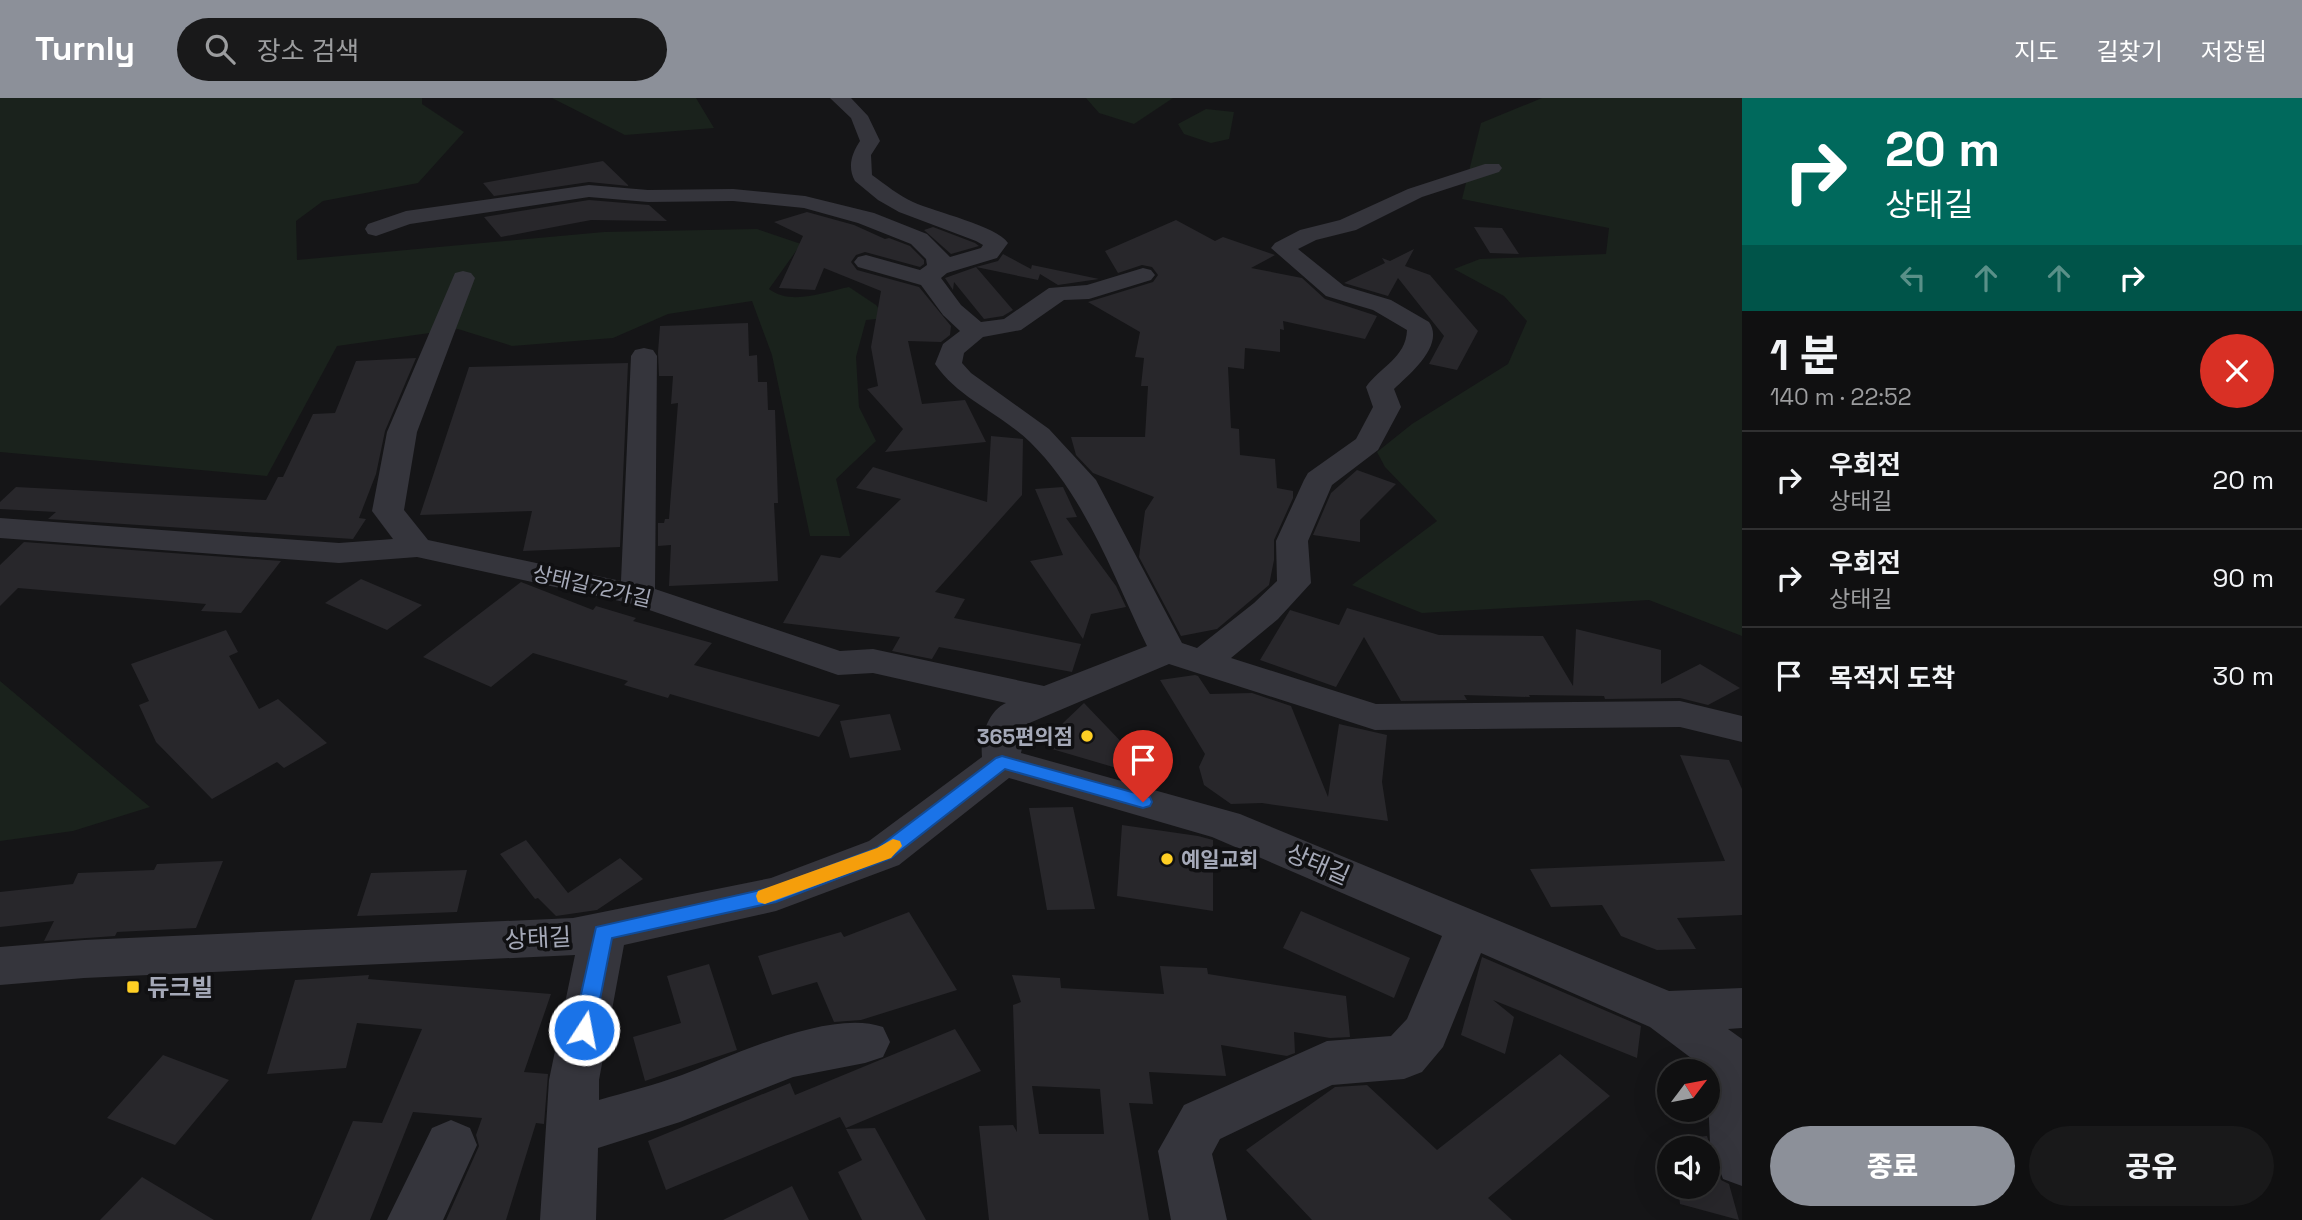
<!DOCTYPE html>
<html lang="ko">
<head>
<meta charset="utf-8">
<style>
  :root { --surface:#101011; --page:#19191a; --text:#f1f3f6; --muted:#9c9d9f; --line:#303031; --accent:#8c9099 }
  body { margin:0; font-family:"Space Grotesk","Noto Sans KR",sans-serif; background:var(--page); color:var(--text); height:100vh; display:flex; flex-direction:column; font-size:26px; white-space:nowrap }
  * { box-sizing:border-box; margin:0 }
  p { font-size:23px; color:var(--muted) }
  .icon { flex:none; width:38px; height:38px; fill:none; stroke:currentColor; stroke-width:2; stroke-linecap:round; stroke-linejoin:round }
  .map { position:relative; flex:1; overflow:hidden }
  .drawer { display:flex; flex-direction:column; background:var(--surface); width:560px }
  .drawer>* { flex:none }
  .guide { background:#00695c; color:#fff; overflow:hidden }
  .needle { width:46px; rotate:58deg }
  .fabs { position:absolute; left:1657px; top:961px; display:grid; gap:14px }
  .fabs a { display:grid; place-items:center; width:63px; height:63px; border-radius:50%; background:var(--surface); box-shadow:0 7px 28px #0002,0 0 0 2px var(--line); font-size:35px }
  .pin { position:absolute; display:grid; place-items:center; width:60px; height:60px; color:#fff; margin:-72px -30px; border-radius:50% 50% 50% 0; rotate:-45deg; box-shadow:0 0 7px #0007 }
  .pin .icon { rotate:45deg }
  .me { position:absolute; width:77px; margin:-38px; rotate:11deg; stroke-linejoin:round; filter:drop-shadow(0 0 5px #0008) }
  .turn { display:flex; align-items:center; gap:24px; height:147px; padding:0 28px; font-size:32px }
  .turn .icon { width:91px; height:91px; stroke-width:2.5 }
  .turn b { display:block; font-size:49px; line-height:60px }
  .lanes { display:flex; align-items:center; height:66px; padding:0 28px; background:#0003; justify-content:center; gap:35px; direction:ltr }
  .lanes .off { opacity:.35 }
  .round { display:grid; place-items:center; flex:none; width:74px; height:74px; border-radius:37px; background:var(--page) }
  .headline { display:flex; align-items:center; justify-content:space-between; height:119px; padding:0 28px }
  h1 { font-size:42px; font-weight:800; line-height:52px }
  .action { display:flex; gap:14px; margin-top:auto; padding:14px 28px }
  .action a { flex:1; height:80px; border-radius:42px; background:var(--accent); color:#fff; font-size:28px; font-weight:800; line-height:80px; text-align:center }
  .action a+a { background:var(--page); color:var(--text) }
  ul { padding:0; list-style:none }
  li { display:flex; align-items:center; gap:21px; height:98px; padding:0 28px; border-top:2px solid var(--line) }
  li div { flex:1 }
  li b { display:block; font-size:26px }
  li em { font-style:normal }
  header { display:flex; align-items:center; gap:42px; box-sizing:border-box; height:98px; padding:0 35px; background:var(--accent); color:#fff }
  header strong { font-size:33px }
  nav { display:flex; gap:38px; margin-inline-start:auto; font-size:24px }
  .search { width:490px; height:63px; background:var(--page); display:flex; align-items:center; gap:18px; box-sizing:border-box; padding:0 24px; border-radius:38px; color:var(--muted); font-size:26px }
  main { display:flex; flex:1; min-height:0 }
  .map>svg:first-child { display:block }
</style>
</head>
<body>
<header>
<strong>Turnly</strong>
<div class="search"><svg class="icon" aria-label="search" viewBox="0 0 24 24"><circle cx="10" cy="10" r="6"/><path d="M15 15l6 6"/></svg>장소 검색</div>
<nav><a>지도</a><a>길찾기</a><a>저장됨</a></nav>
</header>
<main>
<div class="map">
<svg width="1742" height="1122" viewBox="0 0 1742 1122">
  <rect width="100%" height="100%" fill="#151517"/>
  <!-- green -->
  <path fill="#1a221c" d="M0,0H422V6L464,34L418,85L323,103L296,123L297,162L604,134L757,131L801,146L769,191C791,208 824,194 849,189L876,207L886,220L866,222L856,259L859,309L876,343L836,381L850,438H810L772,257L752,203L668,216L613,240L512,248L458,231L337,248L267,378L0,354Z
    M552,0H696L714,30L625,37Z
    M1086,0H1173L1134,26L1099,15Z
    M1542,0H1742V538L1649,502L1422,515L1352,487L1437,423L1385,369L1377,354L1412,326L1508,266L1527,223L1504,198L1454,171L1480,161L1606,156L1609,130L1462,101L1481,25Z
    M1206,11L1234,14L1229,41L1211,45L1184,36L1178,26Z
    M0,583L150,709L73,733L0,743Z"/>
  <!-- building -->
  <path fill="#28272b" fill-rule="evenodd" d="M603,63L629,88L589,84L494,98L483,85Z
    M589,102L649,107L667,123L591,122L501,139L484,119Z
    M807,114L854,127L885,141L889,140L910,148L924,162V166L920,169L865,154L856,157L851,164L857,172L919,189L951,228L950,237L941,244L908,243L922,306L965,302L986,344L885,354L903,331L867,291L878,288L871,249L881,193L824,170L815,192L779,190L803,138L774,124Z
    M1176,122L1215,143L1223,139L1275,157L1251,170L1302,180L1325,201L1377,218L1365,241L1283,223L1284,232L1280,231V254L1245,250L1244,271L1228,269L1231,330L1239,331L1240,357L1275,361L1277,390L1293,393V400L1274,442V462L1269,487L1217,531L1181,538L1139,459L1145,413L1154,399L1093,375L1076,357L1071,339H1145L1148,288H1141L1144,260L1135,259L1140,234L1088,204L1153,184L1158,177L1152,169L1142,167L1118,175L1105,153Z
    M933,129L975,145L979,148L951,156L924,132Z
    M1474,129L1502,130L1519,156L1490,155Z
    M1414,151L1405,168L1430,177L1478,233L1457,272L1429,266L1444,238L1398,180L1388,198L1344,185L1385,165L1382,160L1390,163Z
    M1003,156L1031,171L1032,167L1099,181L1058,187L1040,176L1038,182L976,169L998,163Z
    M976,169L1013,212L1003,218L984,221L954,184L953,192L945,180Z
    M748,225L749,258L757,257L758,284H767L768,312H775L778,405H774L778,483L669,488L671,447L658,448V425H664L665,421H669L678,305L671,306L673,278H659L658,254L660,228Z
    M416,260L385,333L376,376L359,420L366,421L353,441L48,421L56,414L0,411V404L16,389L266,402L278,379H283L313,316L335,315L356,263Z
    M628,265L620,449L523,453L532,413L420,417L469,269Z
    M991,338L1023,341L1022,397L935,494L965,501L954,520L1081,546L1072,574L939,549L932,561L892,553L900,539L783,525L821,457L840,460L901,401L856,390L873,369L987,404Z
    M1357,372L1396,386L1360,422V444L1313,437L1331,395Z
    M1063,389L1077,419L1066,420L1116,488L1126,509L1091,516L1083,541L1030,463L1063,457L1035,391Z
    M24,444L281,463L241,515L201,513L206,506L18,490L0,508V467Z
    M361,481L422,507L387,532L325,505Z
    M521,484L593,512L596,508L636,520L633,523L712,545L694,567L840,607L819,639L670,596L668,600L624,587L628,583L533,555L491,589L423,559Z
    M1347,510L1439,537L1543,538L1573,588L1576,531L1661,552V586L1700,566L1740,590L1708,607L1680,600L1605,601L1604,598L1529,597L1530,599L1464,597L1467,602L1401,603L1364,539L1336,589L1260,562L1290,512L1339,527Z
    M226,532L238,554L229,558L259,611L278,601L327,645L284,670L277,664L212,701L156,644L139,607L149,603L131,566Z
    M1195,577L1198,578L1210,596L1252,595L1291,608L1328,699L1339,626L1387,637L1382,684L1388,723L1262,705L1231,706L1204,687L1199,669L1205,656L1160,582Z
    M1084,605L1130,653L1120,671L1052,651L1063,625Z
    M890,616L901,652L850,660L840,623Z
    M1680,657L1729,662L1742,691V817L1677,820L1696,851L1657,852L1621,838L1602,807L1551,809L1530,771L1725,763Z
    M1073,709L1095,811L1047,812L1029,710Z
    M1122,727L1198,738L1213,742V813L1117,798Z
    M526,742L568,795L620,760L643,781L597,812L556,818L538,800L535,801L500,756Z
    M223,763L196,830L117,834L115,838L44,843L54,823L0,829V794L73,786L78,775L154,772L157,766Z
    M467,772L457,814L357,818L371,775Z
    M1301,813L1410,860L1394,900L1283,850Z
    M909,814L957,892L861,922L834,924L817,884L772,897L758,858L841,834L844,839Z
    M1482,859L1641,928L1637,960L1493,902L1514,919L1505,956L1461,937Z
    M709,866L737,952L645,983L633,939L681,925L667,878Z
    M1160,868L1207,870L1208,876L1346,898L1350,939L1330,940L1294,934L1295,955L1287,958L1221,947L1226,978L1149,974L1153,1006L1129,1005L1149,1122H989L979,1028L1013,1027L1017,1034L1013,907L1021,904L1012,877L1060,880L1061,890L1164,896ZM1032,988L1100,991L1104,1036H1039Z
    M369,877L368,881L551,896L524,974L548,976L544,1026L536,1025L506,1122H446L479,1048L476,1037L482,1020L413,1014L370,1122H311L353,1023L382,1025L422,931L357,925L346,970L267,976L295,882Z
    M955,931L981,973L846,1030L840,1019L666,1092L648,1043L790,985L795,997Z
    M1560,956L1610,998L1488,1100L1512,1122H1312L1246,1052L1335,989L1367,987L1437,1052Z
    M163,957L229,982L175,1047L107,1020Z
    M875,1030L926,1122H862L838,1074L862,1062L846,1031Z
    M1707,1038L1721,1082L1729,1086L1739,1122L1680,1106L1678,1088H1708V1050H1676L1675,1041Z
    M142,1079L214,1122H100Z
    M792,1088L809,1122H723Z"/>
  <g fill="none" stroke-linecap="round" stroke-linejoin="round">
    <!-- minor -->
    <path fill="#35353c" fill-rule="evenodd" d="M830,0H851L868,18L880,43L871,57L872,77C886,87 898,97 913,104C935,114 997,128 1008,145L997,160L947,175L941,180L961,207L981,224L1004,221L1049,190L1087,187L1143,170L1151,172L1155,177L1151,182L1089,201L1064,202L1021,232L983,239L964,255L962,265L971,275L1049,331L1096,382L1182,545L1197,550L1254,505L1277,483L1276,443L1304,382L1308,375L1356,341L1373,309L1366,289C1380,269 1406,260 1407,232L1373,212L1326,198L1271,150L1275,145L1300,132L1340,122L1408,91L1485,66H1499L1502,70L1499,74L1422,99L1356,132L1316,142L1298,151L1344,188L1391,202L1429,224C1445,247 1410,276 1394,291L1401,309L1378,352L1332,387L1308,443L1311,485L1278,521L1231,560L1376,606L1680,603L1742,618V644L1680,629L1375,632L1169,566L1027,626L1021,655L1240,716L1669,893L1742,890V930L1728,931L1742,941V1088L1723,1081L1710,1046L1707,972L1650,929L1481,855L1443,949L1422,974L1404,981L1332,987L1220,1041L1212,1056L1227,1122H1171L1158,1053L1184,1007L1327,943L1391,938L1407,921L1442,838L1212,739L1009,680L899,767L776,813L624,847L599,982V1002C626,994 655,987 682,977C732,958 831,910 883,929L890,944L883,959L865,965L793,979L680,1024L598,1050L596,1122H540L549,982L575,857L84,880L0,887V849L84,842L573,820L771,780L869,743L982,659C980,639 988,613 1006,605L873,575L838,577L629,505L417,459L339,465L0,440V420L339,445L393,441L372,413L387,334L455,175L463,173L471,175L475,180L417,334L404,412L428,442L621,483L631,258L635,252L644,250L653,252L657,258L655,491L840,553L873,551L1044,588L1147,548C1113,478 1086,399 1030,344C1000,315 959,301 935,266L943,246L960,233L943,217L921,187L858,169L854,164L858,159L866,157L920,172L927,167L926,161L911,146L858,125L804,110L733,103L648,104L589,99L410,126L376,138L368,136L365,131L368,126L406,113L589,87L648,92L733,91L805,98L874,115L927,136L950,159L981,150L983,147L976,143L899,114L878,102L855,83C847,69 852,55 860,43L851,20Z
      M451,1022L470,1030L477,1047L443,1122H387L432,1030Z"/>
  </g>
  <!-- route -->
  <path fill="#1a73e8" stroke="#114b97" stroke-width="2" d="M1002,658L1150,699L1152,704L1150,708L1143,710L1005,671L891,760L776,804L612,840L594,932L591,939L584,942L576,939L573,932L596,829L774,789L877,750L996,660Z"/>
  <!-- slow -->
  <path fill="#f59e0b" d="M893,741L900,743L902,748L891,760L765,806L758,804L756,798L758,793L877,750Z"/>
  <!-- markers -->
  <g fill="#ffcf24" stroke="#101012" stroke-width="2.5">
    <circle cx="1087" cy="638" r="7"/>
    <circle cx="1167" cy="761" r="7"/>
    <rect x="126" y="882" width="14" height="14" rx="3.5"/>
  </g>
  <g text-anchor="middle" dominant-baseline="central" stroke-width="7" stroke-linejoin="round" paint-order="stroke">
    <!-- street labels -->
    <g font-size="21" fill="#a5a9b8" stroke="#101012">
      <text transform="translate(592 488) rotate(13)">상태길72가길</text>
    </g>
    <!-- poi labels -->
    <g font-size="21" font-weight="bold" fill="#a5a9b8" stroke="#101012" text-anchor="end">
      <text x="1073" y="638">365편의점</text>
      <text x="1181" y="761" text-anchor="start">예일교회</text>
    </g>
    <!-- near-street labels -->
    <g font-size="24" fill="#a5a9b8" stroke="#101012">
      <text transform="translate(1318 766) rotate(23)">상태길</text>
      <text transform="translate(538 840) rotate(-3)">상태길</text>
    </g>
    <!-- near-poi labels -->
    <g font-size="24" font-weight="bold" fill="#a5a9b8" stroke="#101012" text-anchor="start">
      <text x="147" y="889">듀크빌</text>
    </g>
  </g>
</svg>
<div class="fabs">
<a><svg class="needle" viewBox="-14 -14 28 28"><path d="M0-13l5 13h-10z" fill="#e53935"/><path d="M0 13l5-13h-10z" fill="#9c9d9f"/></svg></a>
<a><svg class="icon" aria-label="sound" viewBox="0 0 24 24"><path d="M4 9h4l5-4v14l-5-4H4zM17 9q2 3 0 6"/></svg></a>
</div>
<div class="pin" style="left:1143px;top:704px;background:#d93025"><svg class="icon" aria-label="arrive" viewBox="0 0 24 24"><path d="M6 21V4h12l-3 4 3 4H6"/></svg></div>
<svg class="me" style="left:584px;top:932px" viewBox="-20 -20 40 40"><circle r="17" fill="#1a73e8" stroke="#fff" stroke-width="3"/><path d="M0-11L8 9 0 5-8 9z" fill="#fff"/></svg>
</div>
<section class="drawer">
<div class="guide">
<div class="turn"><svg class="icon" aria-label="right" viewBox="0 0 24 24"><path d="M7 20v-9h11M14 6l5 5-5 5"/></svg><div><b>20 m</b>상태길</div></div>
<div class="lanes"><svg class="icon off" aria-label="left" viewBox="0 0 24 24"><path d="M17 20v-9H6M10 6l-5 5 5 5"/></svg><svg class="icon off" aria-label="ahead" viewBox="0 0 24 24"><path d="M12 20V5M6 11l6-6 6 6"/></svg><svg class="icon off" aria-label="ahead" viewBox="0 0 24 24"><path d="M12 20V5M6 11l6-6 6 6"/></svg><svg class="icon" aria-label="right" viewBox="0 0 24 24"><path d="M7 20v-9h11M14 6l5 5-5 5"/></svg></div>
</div>
<div class="headline"><div><h1>1 분</h1><p>140 m · 22:52</p></div><a class="round" style="background:#d93025;color:#fff"><svg class="icon" aria-label="close" viewBox="0 0 24 24"><path d="M6 6l12 12M18 6L6 18"/></svg></a></div>
<ul>
<li><svg class="icon" aria-label="right" viewBox="0 0 24 24"><path d="M7 20v-9h11M14 6l5 5-5 5"/></svg><div><b>우회전</b><p>상태길</p></div><em>20 m</em></li>
<li><svg class="icon" aria-label="right" viewBox="0 0 24 24"><path d="M7 20v-9h11M14 6l5 5-5 5"/></svg><div><b>우회전</b><p>상태길</p></div><em>90 m</em></li>
<li><svg class="icon" aria-label="arrive" viewBox="0 0 24 24"><path d="M6 21V4h12l-3 4 3 4H6"/></svg><div><b>목적지 도착</b></div><em>30 m</em></li>
</ul>
<div class="action"><a>종료</a><a>공유</a></div>
</section>
</main>
</body>
</html>
